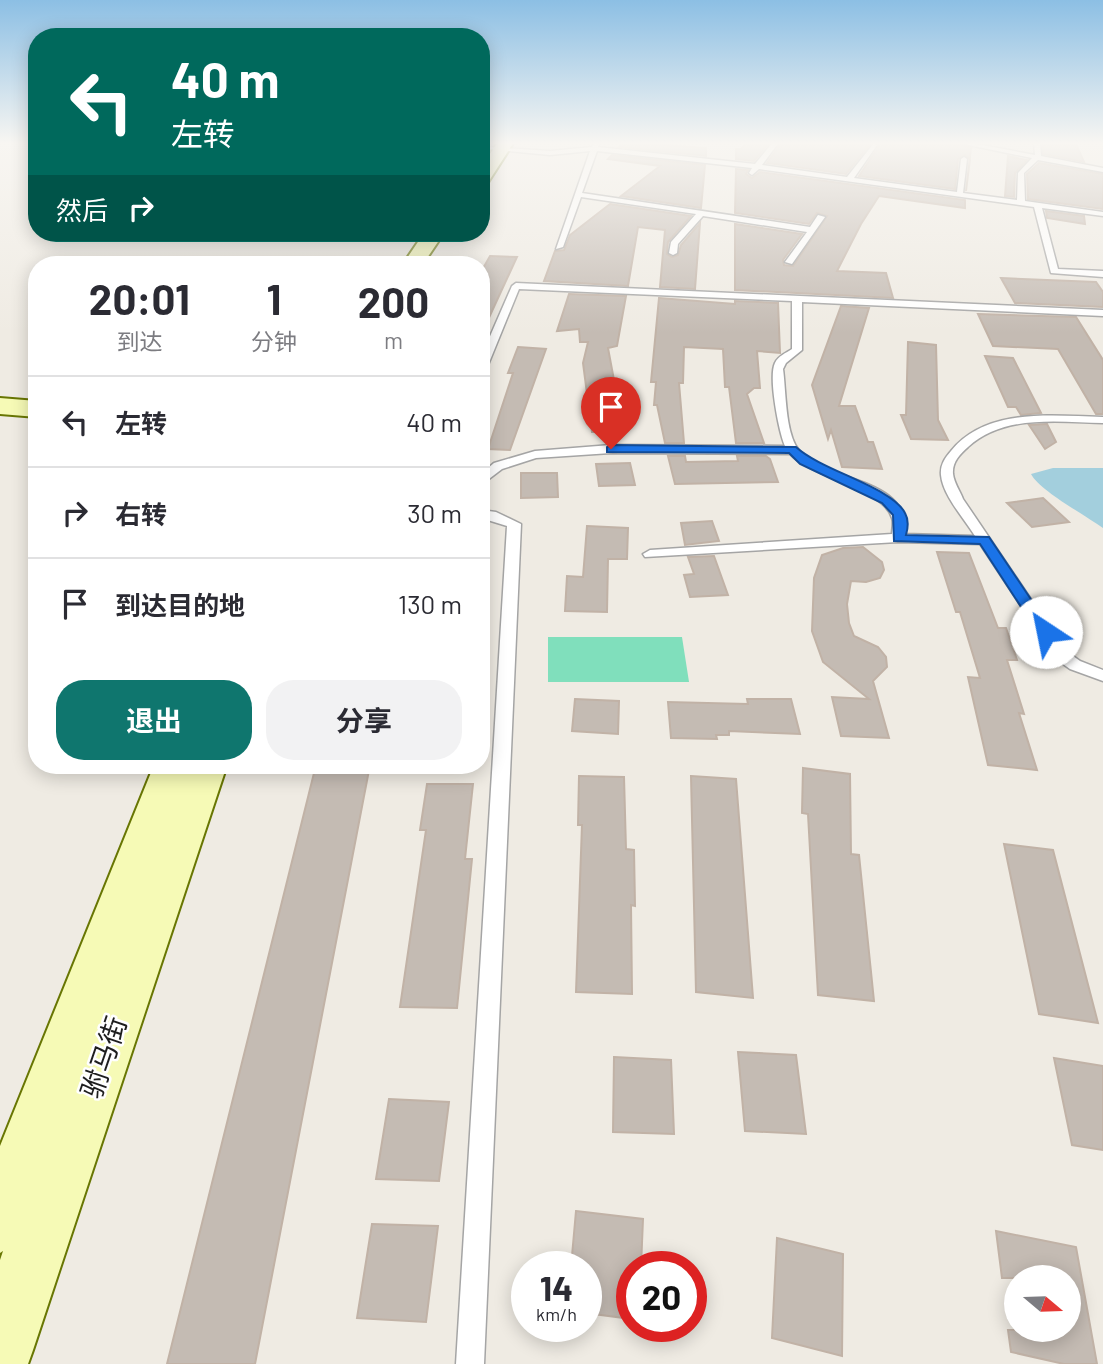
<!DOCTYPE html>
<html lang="zh">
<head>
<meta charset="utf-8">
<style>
  :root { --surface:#fff; --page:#f2f2f3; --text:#2b2b33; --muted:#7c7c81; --line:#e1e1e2; --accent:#0f766e }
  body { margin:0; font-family:Barlow,"Noto Sans SC",sans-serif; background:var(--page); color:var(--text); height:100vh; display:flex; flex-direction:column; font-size:26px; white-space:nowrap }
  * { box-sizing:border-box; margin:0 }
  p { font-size:23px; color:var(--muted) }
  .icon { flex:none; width:38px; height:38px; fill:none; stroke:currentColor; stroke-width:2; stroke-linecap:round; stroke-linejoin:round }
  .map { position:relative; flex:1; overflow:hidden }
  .side { position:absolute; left:28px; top:256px; width:462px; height:518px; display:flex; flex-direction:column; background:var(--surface); border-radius:28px; box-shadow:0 4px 18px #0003 }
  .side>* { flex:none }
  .banner { position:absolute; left:28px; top:28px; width:462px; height:214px; border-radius:28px; box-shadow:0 4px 18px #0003; background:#00695c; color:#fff; overflow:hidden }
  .needle { width:46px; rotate:109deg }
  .buttons { position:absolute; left:1004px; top:1265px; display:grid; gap:14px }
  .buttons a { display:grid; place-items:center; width:77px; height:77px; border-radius:50%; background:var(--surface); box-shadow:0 4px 18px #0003; font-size:35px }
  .speed { position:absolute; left:511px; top:1251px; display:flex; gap:14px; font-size:35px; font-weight:700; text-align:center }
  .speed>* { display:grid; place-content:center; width:91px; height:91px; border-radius:50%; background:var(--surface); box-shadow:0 4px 18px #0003; line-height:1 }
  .speed small { font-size:18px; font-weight:400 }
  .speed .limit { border:10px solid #d22; background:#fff; color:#111 }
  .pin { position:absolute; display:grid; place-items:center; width:60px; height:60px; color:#fff; margin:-72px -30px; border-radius:50% 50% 50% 0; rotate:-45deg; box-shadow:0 0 7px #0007 }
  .pin .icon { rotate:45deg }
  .me { position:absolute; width:77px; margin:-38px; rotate:326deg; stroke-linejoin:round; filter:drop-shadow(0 0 5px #0008) }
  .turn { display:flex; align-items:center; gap:24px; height:147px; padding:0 28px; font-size:32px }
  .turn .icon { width:91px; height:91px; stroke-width:2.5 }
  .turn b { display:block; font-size:49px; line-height:60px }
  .then { display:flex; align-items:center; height:66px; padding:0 28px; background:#0003; gap:14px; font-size:26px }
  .eta { display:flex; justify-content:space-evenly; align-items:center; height:119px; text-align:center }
  .eta b { font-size:42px; font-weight:700; line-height:49px }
  .cta { display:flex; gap:14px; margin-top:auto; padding:14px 28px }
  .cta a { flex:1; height:80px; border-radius:28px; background:var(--accent); color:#fff; font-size:28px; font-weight:700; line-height:80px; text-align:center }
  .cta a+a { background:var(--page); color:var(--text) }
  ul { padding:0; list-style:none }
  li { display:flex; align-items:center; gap:21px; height:91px; padding:0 28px; border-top:2px solid var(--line) }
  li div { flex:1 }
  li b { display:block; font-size:26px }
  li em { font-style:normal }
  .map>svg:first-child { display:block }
</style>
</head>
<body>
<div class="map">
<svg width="1103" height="1364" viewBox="0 0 1103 1364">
  <rect width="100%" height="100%" fill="#efebe3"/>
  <!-- pitch -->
  <path fill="#80dfbc" d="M548,637H682L689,682H548Z"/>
  <!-- water -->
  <path fill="#a3cfdd" d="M1053,468H1103V528C1085,515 1040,491 1031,474Z"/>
  <!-- building -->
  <path fill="#c4bbb3" stroke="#c1b2a6" stroke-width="2" d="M624,142L706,148V156L619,147Z
    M747,142H770L754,161L736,159V149H741Z
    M782,142H872L846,174L767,163Z
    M877,142H951L971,148L966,191L970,159L965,155L958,159L955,189L859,176L879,146Z
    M1043,142L1076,144L1084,162L1043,154Z
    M612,155L705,165L701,208L621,196L660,166L608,159Z
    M1008,156L1027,160L1015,173L1014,197L1005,196Z
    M1039,163L1103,174V209L1028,199L1027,174Z
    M736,169L748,170L746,174L752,178L760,172L965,200V208L879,196L861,224L837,271L886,273L893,298L735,290V224L802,234L783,260L784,265L793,266L827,216L817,213L809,224L735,213Z
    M610,204L691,216L668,242L667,254L672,257L678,255L681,245L700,223L695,289L660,287L665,230L638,227L628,286L544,281L555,251L564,250L570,235Z
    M1046,211L1084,216L1085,224L1047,218Z
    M490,256L517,257L481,335V272Z
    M1001,278L1096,282L1103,292V307L1015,303Z
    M569,294L626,296L617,346L608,348L614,380L606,379L597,432H592L583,363L588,342H580L579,329L557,331Z
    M659,298L735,304V301L778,303L780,353L757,351L760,388H754L747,394L764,443H736L729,387H725L723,349L684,347L683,383H679L684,443H665L657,405H654L656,382H651Z
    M841,306L869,308L839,406H855L868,442H873L882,469L842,467L831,430L828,439L812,385Z
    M978,314L1076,317L1103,360V414H1096L1058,349L993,346Z
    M908,342L936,345L938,420L948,440L911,439L901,415H906Z
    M518,347L546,349L510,450L488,449L513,373H508Z
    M985,356L1013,358L1041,413L1021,415L1016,407H1008Z
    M1047,424L1056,442L1045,449L1029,425Z
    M668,456H685L686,462L738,461L737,456H766L770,459L778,482L675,484Z
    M630,463L635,485L599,486L596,464Z
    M521,473H557L558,497L521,498Z
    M1043,498L1069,522L1032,527L1007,503Z
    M712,521L719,541L685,545L681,523Z
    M587,526L628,528L627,559H608L607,612L565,611L567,576L583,577Z
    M863,547L882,562L884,570L880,578L866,582L851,581L847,604L849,623L854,636L878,647L886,657L887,667L873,681L889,738L841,736L832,697L869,699L823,662L812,631L814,578L822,555L843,548Z
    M937,552L969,553L998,628H1006L1017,660H1007L1024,714L1019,713L1037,770L988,765L968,677L980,678L960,612H956Z
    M714,556L728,595L690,597L684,575L694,574L688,557Z
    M575,699L619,701L618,734L572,731Z
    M747,699H791L800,734L729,731V735H716L717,739L671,738L668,702L748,704Z
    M316,765H370L255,1364H167Z
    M803,768L850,774L851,854L859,855L874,1001L818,995L808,814L802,813Z
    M579,776L624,777L626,849L634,850L635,906L631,905L632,994L576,992L582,825H578Z
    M691,776L736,779L753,998L696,992Z
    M427,784H473L465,859H472L457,1008L400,1007L426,830H420Z
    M1004,844L1053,850L1098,1023L1039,1014Z
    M738,1052L796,1055L806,1134L745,1131Z
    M614,1057L671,1060L674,1134L613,1132Z
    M1054,1058L1103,1066V1150L1072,1145Z
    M389,1099L449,1102L439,1181L376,1179Z
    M576,1211L643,1219L641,1267H632V1319L586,1313V1267H571Z
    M372,1224L438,1226L426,1322L357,1318Z
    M996,1231L1076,1247L1097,1364H1064L1011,1352L1008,1330H1069V1278H1002Z
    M777,1238L843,1254L842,1356L772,1338Z"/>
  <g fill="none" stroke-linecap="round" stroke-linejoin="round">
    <defs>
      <path id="lane" d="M594,142H600L598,147L755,164L773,142H779L762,165L847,177L874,143L877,145L854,178L957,192L961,159L964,157L967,159L963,193L1017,200L1018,173L1032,158L954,142H966L1035,155L1034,142H1040L1041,156L1103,168V172L1038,160L1024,173L1025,201L1103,212V216L1042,208L1058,269L1103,271V277L1051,273L1034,207L759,169L752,175L749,173L752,168L597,151L582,193L810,227L818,215L825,217L792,264L785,262L807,232L703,216L678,244L677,253L673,255L669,253L671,242L696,214L581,197L563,247L556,249L590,151L550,155L487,149L490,147L550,151L592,147Z
        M516,283L1103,310V316L802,302V350L786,363L783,369C786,390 785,432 798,449C826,485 909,474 905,534L975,536C964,518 943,496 941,475C940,465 945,458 951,451C987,407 1052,416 1103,417V423C1058,422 1004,414 968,447C960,454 952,462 953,474C954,483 960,491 963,499L1066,651L1080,661L1103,670V681L1070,669L1056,659L980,544L898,542L645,557L643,554L650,550L892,534C892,529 894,523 892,518C884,489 813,478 790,454L611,453L536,458L502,469L481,485V474L494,463L535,451L611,445L785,446C779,432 768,377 775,363C778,356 786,353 792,349V301L519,289L486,370L481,373V357L512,286Z
        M481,510L496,512L521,524L484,1364H456L507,526L481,518Z"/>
      <path id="secondary" d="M498,142H514L487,184L481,185V167Z
        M424,233H444L423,264H403Z
        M0,398L37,401V417L0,414Z
        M154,765H227L33,1350L28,1364H0V1260L3,1251L0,1253V1146Z"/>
    </defs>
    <!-- lane casing -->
    <use href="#lane" stroke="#a5a5a5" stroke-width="3"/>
    <!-- secondary casing -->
    <use href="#secondary" stroke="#687603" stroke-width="4"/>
    <!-- lane -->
    <use href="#lane" fill="#fff" fill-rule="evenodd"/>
    <!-- secondary -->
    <use href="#secondary" fill="#f6fab6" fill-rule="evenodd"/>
  </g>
  <!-- sky -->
  <linearGradient id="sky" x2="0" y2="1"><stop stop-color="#8cbfe4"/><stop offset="0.43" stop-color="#f8f6f2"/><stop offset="1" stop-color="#f8f6f2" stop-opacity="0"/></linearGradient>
  <rect width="1103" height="333" fill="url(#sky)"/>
  <!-- route -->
  <path fill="#1a73e8" stroke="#114b97" stroke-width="2" d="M611,445L796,447C822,471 892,487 905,513C909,520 908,528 906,535L989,537L1053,632L1051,636H1040L980,544L894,541L893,515L882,503L800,464L789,453L607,452V447Z"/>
  <g text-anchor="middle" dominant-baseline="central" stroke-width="5" stroke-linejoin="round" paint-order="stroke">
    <!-- near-street labels -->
    <g font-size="28" fill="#1e1e1e" stroke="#fff">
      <text transform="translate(103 1057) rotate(-71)">驸马街</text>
    </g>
  </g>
</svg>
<div class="buttons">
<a><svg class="needle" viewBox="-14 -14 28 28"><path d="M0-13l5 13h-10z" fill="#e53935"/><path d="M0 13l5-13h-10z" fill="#7c7c81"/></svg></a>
</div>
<div class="speed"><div>14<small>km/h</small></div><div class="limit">20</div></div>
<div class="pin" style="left:611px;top:449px;background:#d93025"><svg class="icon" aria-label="arrive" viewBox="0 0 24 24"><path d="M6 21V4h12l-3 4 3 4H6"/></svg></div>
<svg class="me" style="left:1046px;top:632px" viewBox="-20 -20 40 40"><circle r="19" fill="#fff"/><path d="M0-13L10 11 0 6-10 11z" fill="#1a73e8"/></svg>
<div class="banner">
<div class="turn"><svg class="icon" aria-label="left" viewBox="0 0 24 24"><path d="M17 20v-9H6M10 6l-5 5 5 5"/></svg><div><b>40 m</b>左转</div></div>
<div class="then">然后<svg class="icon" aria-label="right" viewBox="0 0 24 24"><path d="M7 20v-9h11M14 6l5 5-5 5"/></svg></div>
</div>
<section class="side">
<div class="eta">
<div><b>20:01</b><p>到达</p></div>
<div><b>1</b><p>分钟</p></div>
<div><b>200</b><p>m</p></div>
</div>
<ul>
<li><svg class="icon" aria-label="left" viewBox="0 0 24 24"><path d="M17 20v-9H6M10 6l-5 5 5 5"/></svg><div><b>左转</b></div><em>40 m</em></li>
<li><svg class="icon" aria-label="right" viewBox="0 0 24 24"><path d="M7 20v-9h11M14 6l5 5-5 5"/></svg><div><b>右转</b></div><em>30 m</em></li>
<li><svg class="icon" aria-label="arrive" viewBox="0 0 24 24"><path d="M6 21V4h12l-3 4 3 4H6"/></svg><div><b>到达目的地</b></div><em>130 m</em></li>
</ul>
<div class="cta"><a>退出</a><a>分享</a></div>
</section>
</div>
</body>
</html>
